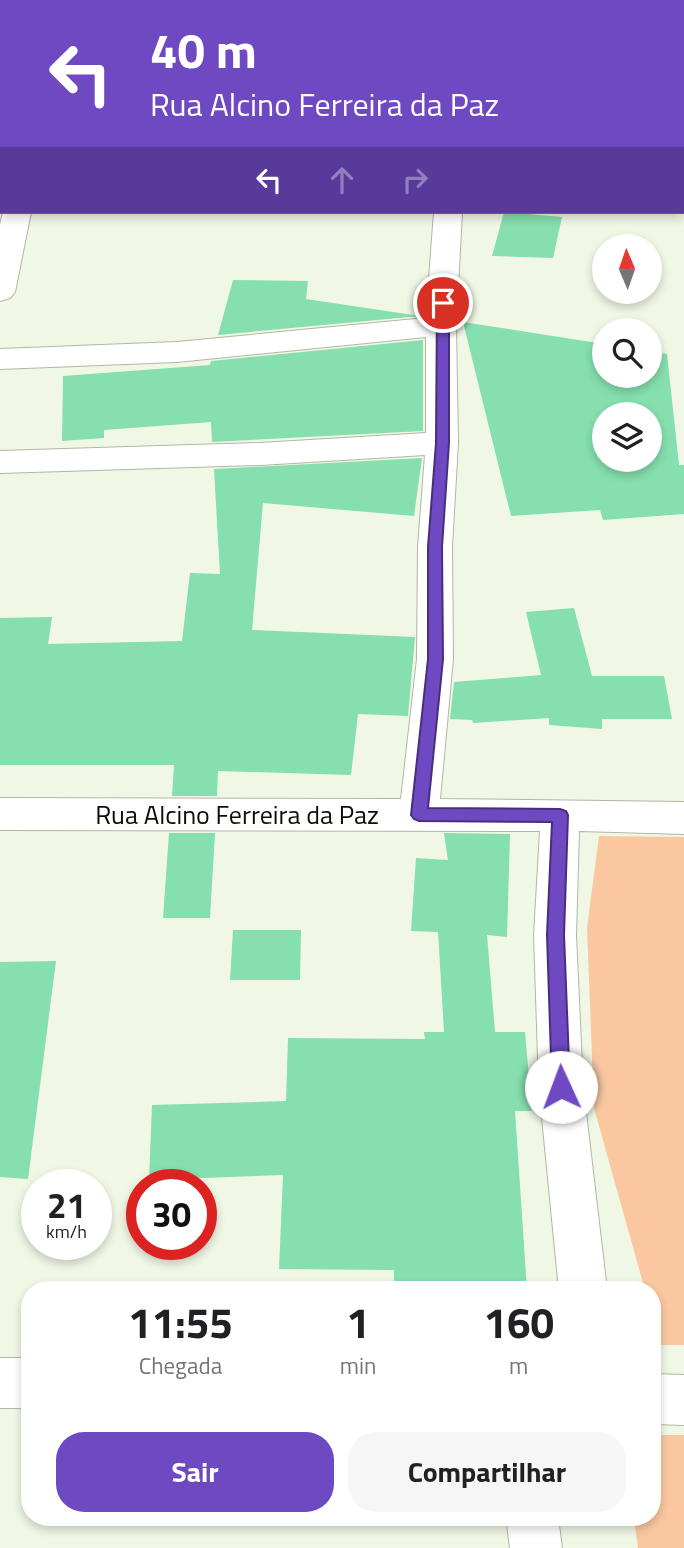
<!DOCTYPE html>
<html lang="pt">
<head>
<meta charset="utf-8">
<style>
  :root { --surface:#fff; --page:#f6f6f6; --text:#202124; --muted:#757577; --accent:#6e49c2 }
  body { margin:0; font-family:"Titillium Web",sans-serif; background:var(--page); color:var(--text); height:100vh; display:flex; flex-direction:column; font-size:26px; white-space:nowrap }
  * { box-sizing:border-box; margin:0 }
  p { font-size:23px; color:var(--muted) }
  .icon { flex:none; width:38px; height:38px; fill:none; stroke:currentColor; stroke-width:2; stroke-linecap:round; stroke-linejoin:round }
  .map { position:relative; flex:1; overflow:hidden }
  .drawer { position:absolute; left:21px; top:1281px; width:640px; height:245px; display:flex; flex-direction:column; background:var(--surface); border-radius:28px; box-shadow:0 4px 10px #0003 }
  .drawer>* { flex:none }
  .hud { position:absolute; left:0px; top:0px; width:684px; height:214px; box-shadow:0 4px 10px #0003; background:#6e49c2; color:#fff; overflow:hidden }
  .needle { width:46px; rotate:358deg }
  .tools { position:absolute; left:592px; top:234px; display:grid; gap:14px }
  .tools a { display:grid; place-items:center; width:70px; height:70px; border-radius:50%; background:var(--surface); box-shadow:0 4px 10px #0003; font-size:35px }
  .speed { position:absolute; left:21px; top:1169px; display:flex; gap:14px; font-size:35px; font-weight:700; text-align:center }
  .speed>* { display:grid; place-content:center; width:91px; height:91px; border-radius:50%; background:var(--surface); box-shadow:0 4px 10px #0003; line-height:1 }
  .speed small { font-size:18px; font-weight:400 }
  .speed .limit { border:10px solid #d22; background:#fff; color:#111 }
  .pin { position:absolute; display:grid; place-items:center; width:60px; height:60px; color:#fff; margin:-30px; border:4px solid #fff; border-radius:50%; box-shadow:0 2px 7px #0007 }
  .me { position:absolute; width:77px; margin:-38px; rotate:358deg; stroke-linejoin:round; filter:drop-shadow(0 0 5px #0008) }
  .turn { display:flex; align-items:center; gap:24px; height:147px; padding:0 35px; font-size:32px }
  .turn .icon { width:91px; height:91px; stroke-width:2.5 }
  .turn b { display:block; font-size:49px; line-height:60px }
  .lanes { display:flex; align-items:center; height:66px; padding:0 35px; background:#0003; justify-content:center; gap:35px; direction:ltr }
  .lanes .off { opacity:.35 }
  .eta { display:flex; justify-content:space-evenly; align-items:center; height:119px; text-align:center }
  .eta b { font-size:42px; font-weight:700; line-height:49px }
  .button { display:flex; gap:14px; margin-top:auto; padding:14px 35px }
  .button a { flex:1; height:80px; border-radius:28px; background:var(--accent); color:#fff; font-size:28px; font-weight:700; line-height:80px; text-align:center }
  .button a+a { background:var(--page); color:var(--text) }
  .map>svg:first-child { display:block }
</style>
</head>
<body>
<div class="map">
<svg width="684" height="1548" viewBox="0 0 684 1548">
  <rect width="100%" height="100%" fill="#f0f7e5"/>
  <!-- green -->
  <path fill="#fbc7a1" d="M599,836L684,837V1345H661L653,1317V1290H645L594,1108L587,928Z
    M653,1435H684V1548H638L634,1517H653Z"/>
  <!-- building -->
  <path fill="#86dfae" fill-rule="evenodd" d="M504,212L562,217L553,258L492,256Z
    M233,280L308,281L306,299L420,316L218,335Z
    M463,322L604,344V376H649V351L667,354L679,465H684V514L603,520L600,510L511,516ZM604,415H649V460H604Z
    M423,340V431L212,442L211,422L104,430V438L62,441L63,376L210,365L211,361Z
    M422,458L414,516L263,503L252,630L415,637L408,716L358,714L351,775L218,771L217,796H172L174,765H0V618L52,617L48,644L182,641L190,573L220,574L214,469Z
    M574,608L592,676H664L672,719H602V729L549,725V718L473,723L472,720L450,719L454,682L541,675L526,612Z
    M169,833H215L210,918H163Z
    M444,833L510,834L507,937L487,935L495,1032H525L532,1111H515L527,1290H394V1270L279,1269L283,1175L149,1180L152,1105L286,1101L288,1038L425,1039L424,1032H444L438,932L411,931L416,858L448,860Z
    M233,930H301L300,980H230Z
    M56,961L28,1179L0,1177V962Z"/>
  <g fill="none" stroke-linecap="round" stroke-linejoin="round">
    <defs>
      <path id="service" d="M551,0H569V2H551Z
        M0,88H2V100H0Z
        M682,107H684V119H682Z"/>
      <path id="minor" d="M446,0H470V2H446Z
        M682,151H684V167H682Z
        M3,212H31L15,292L10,298L0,301V225Z
        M434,212H462L456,326L458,443L452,547L453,659L440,799L684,802V834L579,831L576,935L583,1087L607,1290H559L539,1087L534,935L540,831L0,830V798L401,799L417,659L418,547L425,455L260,465L0,473V451L260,443L426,433V337L177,362L0,369V349L177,342L426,318Z
        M506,1517H558L562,1548H510Z"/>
      <path id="secondary" d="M0,1358H30V1408H0Z
        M653,1374L684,1375V1425L653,1424Z"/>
    </defs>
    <!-- service casing -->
    <use href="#service" stroke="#b0b7a6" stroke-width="2"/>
    <!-- minor casing -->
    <use href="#minor" stroke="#b0b7a6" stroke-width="2"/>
    <!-- secondary casing -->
    <use href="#secondary" stroke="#b0b7a6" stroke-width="2"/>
    <!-- service -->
    <use href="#service" fill="#fff" fill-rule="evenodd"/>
    <!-- minor -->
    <use href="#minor" fill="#fff" fill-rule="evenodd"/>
    <!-- secondary -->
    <use href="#secondary" fill="#fff" fill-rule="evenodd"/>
  </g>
  <!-- route -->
  <path fill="#6e49c2" stroke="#482f7e" stroke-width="2" d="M443,300L449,303V443L442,547L443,659L428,808L560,809L566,811L568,815L564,935L570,1087L568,1093L561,1095L555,1093L552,1087L547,935L552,822L419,821L414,819L411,815L428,659V547L436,443L437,303Z"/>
  <g text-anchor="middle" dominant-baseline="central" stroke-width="7" stroke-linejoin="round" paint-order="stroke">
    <!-- street labels -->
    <g font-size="26" fill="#0b0d07" stroke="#fff">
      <text x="237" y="814">Rua Alcino Ferreira da Paz</text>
    </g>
  </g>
</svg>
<div class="tools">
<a><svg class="needle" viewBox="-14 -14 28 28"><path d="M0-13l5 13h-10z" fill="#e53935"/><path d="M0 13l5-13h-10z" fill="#757577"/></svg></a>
<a><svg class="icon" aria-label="search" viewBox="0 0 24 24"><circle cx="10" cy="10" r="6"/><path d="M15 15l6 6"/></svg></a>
<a><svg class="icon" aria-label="layers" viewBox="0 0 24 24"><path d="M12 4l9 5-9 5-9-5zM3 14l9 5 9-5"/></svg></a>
</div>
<div class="speed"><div>21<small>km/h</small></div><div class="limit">30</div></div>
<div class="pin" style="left:443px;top:303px;background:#d93025"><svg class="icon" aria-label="arrive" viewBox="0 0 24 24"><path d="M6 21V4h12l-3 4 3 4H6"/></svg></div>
<svg class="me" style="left:561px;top:1087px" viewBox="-20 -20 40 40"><circle r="19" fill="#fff"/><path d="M0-13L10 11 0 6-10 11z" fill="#6e49c2"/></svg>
<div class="hud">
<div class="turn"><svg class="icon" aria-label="left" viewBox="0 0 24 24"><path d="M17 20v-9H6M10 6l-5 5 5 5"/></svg><div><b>40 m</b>Rua Alcino Ferreira da Paz</div></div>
<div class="lanes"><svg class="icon" aria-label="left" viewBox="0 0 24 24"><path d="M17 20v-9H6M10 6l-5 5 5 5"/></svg><svg class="icon off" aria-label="ahead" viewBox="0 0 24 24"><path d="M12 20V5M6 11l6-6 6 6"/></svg><svg class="icon off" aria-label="right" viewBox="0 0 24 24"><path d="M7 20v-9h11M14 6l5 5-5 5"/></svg></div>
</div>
<section class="drawer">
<div class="eta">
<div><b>11:55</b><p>Chegada</p></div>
<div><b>1</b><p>min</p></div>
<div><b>160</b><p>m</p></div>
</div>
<div class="button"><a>Sair</a><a>Compartilhar</a></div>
</section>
</div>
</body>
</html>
